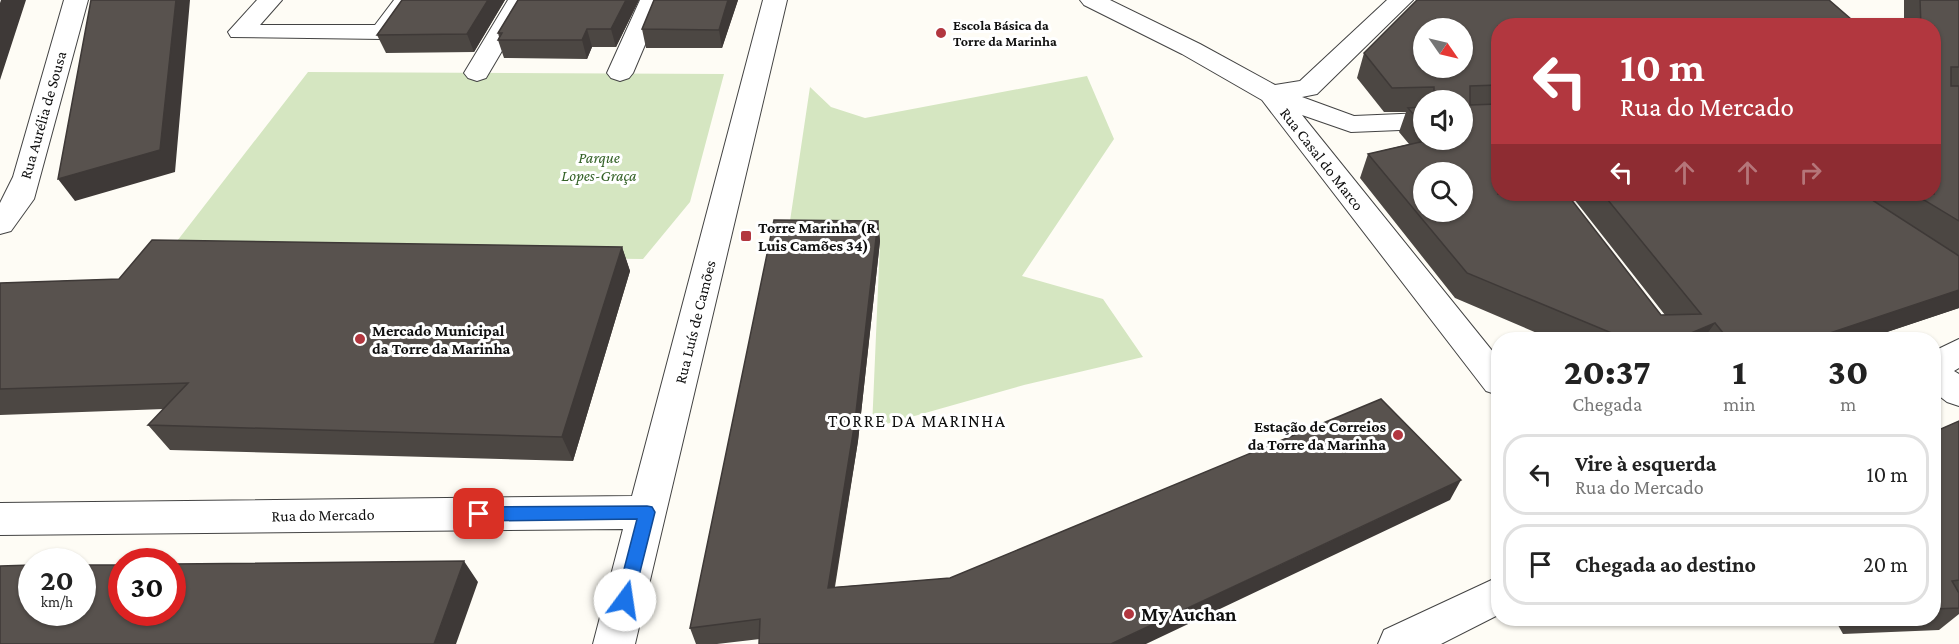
<!DOCTYPE html>
<html lang="pt">
<head>
<meta charset="utf-8">
<style>
  :root { --surface:#fff; --page:#f6f6f6; --text:#222; --muted:#767676; --line:#e0e0e0 }
  body { margin:0; font-family:"Crimson Pro",serif; background:var(--page); color:var(--text); height:100vh; display:flex; flex-direction:column; font-size:22px; white-space:nowrap }
  * { box-sizing:border-box; margin:0 }
  p { font-size:20px; color:var(--muted) }
  .icon { flex:none; width:33px; height:33px; fill:none; stroke:currentColor; stroke-width:2; stroke-linecap:round; stroke-linejoin:round }
  .map { position:relative; flex:1; overflow:hidden }
  .sheet { position:absolute; left:1491px; top:332px; width:450px; height:294px; display:flex; flex-direction:column; background:var(--surface); border-radius:24px; box-shadow:0 2px 4px #0004 }
  .sheet>* { flex:none }
  .top-card { position:absolute; left:1491px; top:18px; width:450px; height:183px; border-radius:24px; box-shadow:0 2px 4px #0004; background:#b2373f; color:#fff; overflow:hidden }
  .needle { width:39px; rotate:124deg }
  .controls { position:absolute; left:1413px; top:18px; display:grid; gap:12px }
  .controls a { display:grid; place-items:center; width:60px; height:60px; border-radius:50%; background:var(--surface); box-shadow:0 2px 4px #0004; font-size:30px }
  .speed { position:absolute; left:18px; top:548px; display:flex; gap:12px; font-size:30px; font-weight:700; text-align:center }
  .speed>* { display:grid; place-content:center; width:78px; height:78px; border-radius:50%; background:var(--surface); box-shadow:0 2px 4px #0004; line-height:1 }
  .speed small { font-size:15px; font-weight:400 }
  .speed .limit { border:9px solid #d22; background:#fff; color:#111 }
  .pin { position:absolute; display:grid; place-items:center; width:51px; height:51px; color:#fff; margin:-26px; border-radius:12px; box-shadow:0 3px 9px #0006 }
  .me { position:absolute; width:66px; margin:-33px; rotate:14deg; stroke-linejoin:round; filter:drop-shadow(0 0 4px #0008) }
  .turn { display:flex; align-items:center; gap:21px; height:126px; padding:0 30px; font-size:27px }
  .turn .icon { width:78px; height:78px; stroke-width:2.5 }
  .turn b { display:block; font-size:42px; line-height:51px }
  .lanes { display:flex; align-items:center; height:57px; padding:0 30px; background:#0003; justify-content:center; gap:30px; direction:ltr }
  .lanes .off { opacity:.35 }
  .eta { display:flex; justify-content:space-evenly; align-items:center; height:102px; text-align:center }
  .eta b { font-size:36px; font-weight:800; line-height:42px }
  ul { padding:0; list-style:none }
  li { display:flex; align-items:center; gap:18px; height:81px; margin:0 12px 9px; padding:0 18px; border:3px solid var(--line); border-radius:24px }
  li div { flex:1 }
  li b { display:block; font-size:22px }
  li em { font-style:normal }
  .map>svg:first-child { display:block }
</style>
</head>
<body>
<div class="map">
<svg width="1959" height="644" viewBox="0 0 1959 644">
  <rect width="100%" height="100%" fill="#fefcf5"/>
  <!-- green -->
  <path fill="#d5e6c1" d="M308,72L724,74L690,202L643,259L167,254Z
    M1087,76L1114,139L1022,276L1103,299L1143,357L1024,385L872,428L880,242L787,241L810,87L831,107L865,118Z"/>
  <g fill="none" stroke-linecap="round" stroke-linejoin="round">
    <defs>
      <path id="street" d="M64,0H88L34,199L11,231L0,234V203L13,177Z
        M257,0H282L260,25H375L394,0H418L391,37L382,39L231,37L228,32Z
        M508,0H532L486,78L477,81L468,78L464,73Z
        M640,0H664L633,73L629,78L620,81L611,78L607,73Z
        M763,0H787L635,644H593L623,529L0,535V503L632,496Z
        M1080,0H1110L1200,44L1275,85L1300,81L1387,0H1413L1317,94L1302,97L1354,116L1424,113V129L1351,132L1302,115L1498,358V395L1486,391L1262,100L1182,54L1084,5Z
        M1959,339V368L1954,371L1959,374V406L1947,402L1934,392V351Z
        M1498,577V615L1441,644H1378L1384,630Z"/>
    </defs>
    <!-- street casing -->
    <use href="#street" stroke="#434343" stroke-width="2"/>
    <!-- street -->
    <use href="#street" fill="#fff" fill-rule="evenodd"/>
  </g>
  <!-- wall -->
  <path fill="#4c4743" fill-rule="evenodd" d="M402,0H505L474,52L386,53L377,35Z
    M518,0H639L616,47H592L587,59L504,58L498,40L499,37L498,33Z
    M654,0H738L722,48H646L642,29Z
    M1904,0H1959V308L1866,339H1551L1455,298L1360,178L1368,154L1409,144L1399,132L1406,112H1384L1357,78L1364,53L1498,26V194L1661,315H1665L1570,194H1934V26H1904ZM1424,100H1462V140H1424Z
    M878,221L880,241L858,441L835,587L950,578L1450,500L760,639L717,644H696L690,628Z
    M622,247L630,271L573,461L170,450L148,425L164,409L0,415V283L119,279Z
    M1959,421V614L1939,630L1843,634L1834,618H1934V432Z"/>
  <!-- shaded-wall -->
  <path fill="#3e3937" d="M1,0H26L0,80V3Z
    M176,0H190L175,172L75,201L58,179Z
    M488,0H505L474,52L467,34Z
    M626,0H639L616,47L611,29Z
    M728,0H738L722,48L719,30Z
    M587,29L592,47L587,59L582,40Z
    M878,221L880,241L858,441L831,607L828,588Z
    M622,247L630,271L573,461L562,437Z
    M1959,290V308L1866,339H1812Z
    M1715,323L1703,339H1677Z
    M1461,480L1450,500L1146,644H1111Z
    M464,561L478,582L456,644H434Z"/>
  <!-- building -->
  <path fill="#58524e" stroke="#3e3937" stroke-width="1.5" fill-rule="evenodd" d="M91,0H176L160,150L58,179Z
    M402,0H488L467,34L377,35Z
    M518,0H626L611,29H587L582,40H498L502,33H498Z
    M654,0H728L719,30L642,29Z
    M1417,0H1829L1859,26H1498V85L1470,86V105L1498,104V194H1567L1661,315L1701,314L1603,194H1863L1959,256V290L1812,339H1728L1715,323L1677,339H1626L1467,273L1368,154L1429,140H1462V100H1434V87L1392,88L1364,53ZM1424,28H1462V68H1424ZM1424,172H1462V212H1424Z
    M1920,0H1959V67H1951V86H1959V221L1914,194H1934V26H1921Z
    M1424,107V127L1408,108Z
    M774,220L878,221L855,421L828,588L950,578L1381,399L1461,480L1111,644H759L760,619L690,628Z
    M152,240L622,247L562,437L148,425L188,383L0,389V283L119,279Z
    M1959,421V580L1952,581L1959,593V608L1934,609V432Z
    M464,561L434,644H0V566L32,565V612H82V565H122V612H172V564Z"/>
  <!-- route -->
  <path fill="#1a73e8" stroke="#114b97" stroke-width="1.5" d="M647,506L652,507L655,512L633,600L631,606L625,608L619,606L616,600L637,519L479,521L473,519L471,514L473,509L479,507Z"/>
  <!-- markers -->
  <g fill="#b2373f" stroke="#fff" stroke-width="2">
    <circle cx="941" cy="33" r="6"/>
    <rect x="740" y="230" width="12" height="12" rx="3"/>
    <circle cx="360" cy="339" r="6"/>
    <circle cx="1398" cy="435" r="6"/>
    <circle cx="1129" cy="614" r="6"/>
  </g>
  <g text-anchor="middle" dominant-baseline="central" stroke-width="6" stroke-linejoin="round" paint-order="stroke">
    <!-- far-poi labels -->
    <g font-size="14" font-weight="bold" fill="#101010" stroke="#fff" text-anchor="start">
      <text x="953" y="25">Escola Básica da<tspan x="953" dy="16">Torre da Marinha</tspan></text>
    </g>
    <!-- street labels -->
    <g font-size="16" fill="#101010" stroke="#fff">
      <text transform="translate(43 115) rotate(-74)">Rua Aurélia de Sousa</text>
      <text transform="translate(1322 159) rotate(52)">Rua Casal do Marco</text>
      <text transform="translate(695 322) rotate(-76)">Rua Luís de Camões</text>
      <text transform="translate(323 515) rotate(-1)">Rua do Mercado</text>
    </g>
    <!-- park labels -->
    <g font-size="16" font-style="italic" fill="#346227" stroke="#fff">
      <text x="599" y="157">Parque<tspan x="599" dy="18">Lopes-Graça</tspan></text>
    </g>
    <!-- poi labels -->
    <g font-size="16" font-weight="bold" fill="#101010" stroke="#fff" text-anchor="start">
      <text x="758" y="227">Torre Marinha (R<tspan x="758" dy="18">Luis Camões 34)</tspan></text>
      <text x="372" y="330">Mercado Municipal<tspan x="372" dy="18">da Torre da Marinha</tspan></text>
      <text x="1386" y="426" text-anchor="end">Estação de Correios<tspan x="1386" dy="18">da Torre da Marinha</tspan></text>
    </g>
    <!-- neighbourhood labels -->
    <g font-size="18" letter-spacing="1.5" fill="#101010" stroke="#fff">
      <text x="917" y="421">TORRE DA MARINHA</text>
    </g>
    <!-- near-poi labels -->
    <g font-size="20" font-weight="bold" fill="#101010" stroke="#fff" text-anchor="start">
      <text x="1141" y="614">My Auchan</text>
    </g>
  </g>
</svg>
<div class="controls">
<a><svg class="needle" viewBox="-14 -14 28 28"><path d="M0-13l5 13h-10z" fill="#e53935"/><path d="M0 13l5-13h-10z" fill="#767676"/></svg></a>
<a><svg class="icon" aria-label="sound" viewBox="0 0 24 24"><path d="M4 9h4l5-4v14l-5-4H4zM17 9q2 3 0 6"/></svg></a>
<a><svg class="icon" aria-label="search" viewBox="0 0 24 24"><circle cx="10" cy="10" r="6"/><path d="M15 15l6 6"/></svg></a>
</div>
<div class="speed"><div>20<small>km/h</small></div><div class="limit">30</div></div>
<div class="pin" style="left:479px;top:514px;background:#d93025"><svg class="icon" aria-label="arrive" viewBox="0 0 24 24"><path d="M6 21V4h12l-3 4 3 4H6"/></svg></div>
<svg class="me" style="left:625px;top:600px" viewBox="-20 -20 40 40"><circle r="19" fill="#fff"/><path d="M0-13L10 11 0 6-10 11z" fill="#1a73e8"/></svg>
<div class="top-card">
<div class="turn"><svg class="icon" aria-label="left" viewBox="0 0 24 24"><path d="M17 20v-9H6M10 6l-5 5 5 5"/></svg><div><b>10 m</b>Rua do Mercado</div></div>
<div class="lanes"><svg class="icon" aria-label="left" viewBox="0 0 24 24"><path d="M17 20v-9H6M10 6l-5 5 5 5"/></svg><svg class="icon off" aria-label="ahead" viewBox="0 0 24 24"><path d="M12 20V5M6 11l6-6 6 6"/></svg><svg class="icon off" aria-label="ahead" viewBox="0 0 24 24"><path d="M12 20V5M6 11l6-6 6 6"/></svg><svg class="icon off" aria-label="right" viewBox="0 0 24 24"><path d="M7 20v-9h11M14 6l5 5-5 5"/></svg></div>
</div>
<section class="sheet">
<div class="eta">
<div><b>20:37</b><p>Chegada</p></div>
<div><b>1</b><p>min</p></div>
<div><b>30</b><p>m</p></div>
</div>
<ul>
<li><svg class="icon" aria-label="left" viewBox="0 0 24 24"><path d="M17 20v-9H6M10 6l-5 5 5 5"/></svg><div><b>Vire à esquerda</b><p>Rua do Mercado</p></div><em>10 m</em></li>
<li><svg class="icon" aria-label="arrive" viewBox="0 0 24 24"><path d="M6 21V4h12l-3 4 3 4H6"/></svg><div><b>Chegada ao destino</b></div><em>20 m</em></li>
</ul>
</section>
</div>
</body>
</html>
